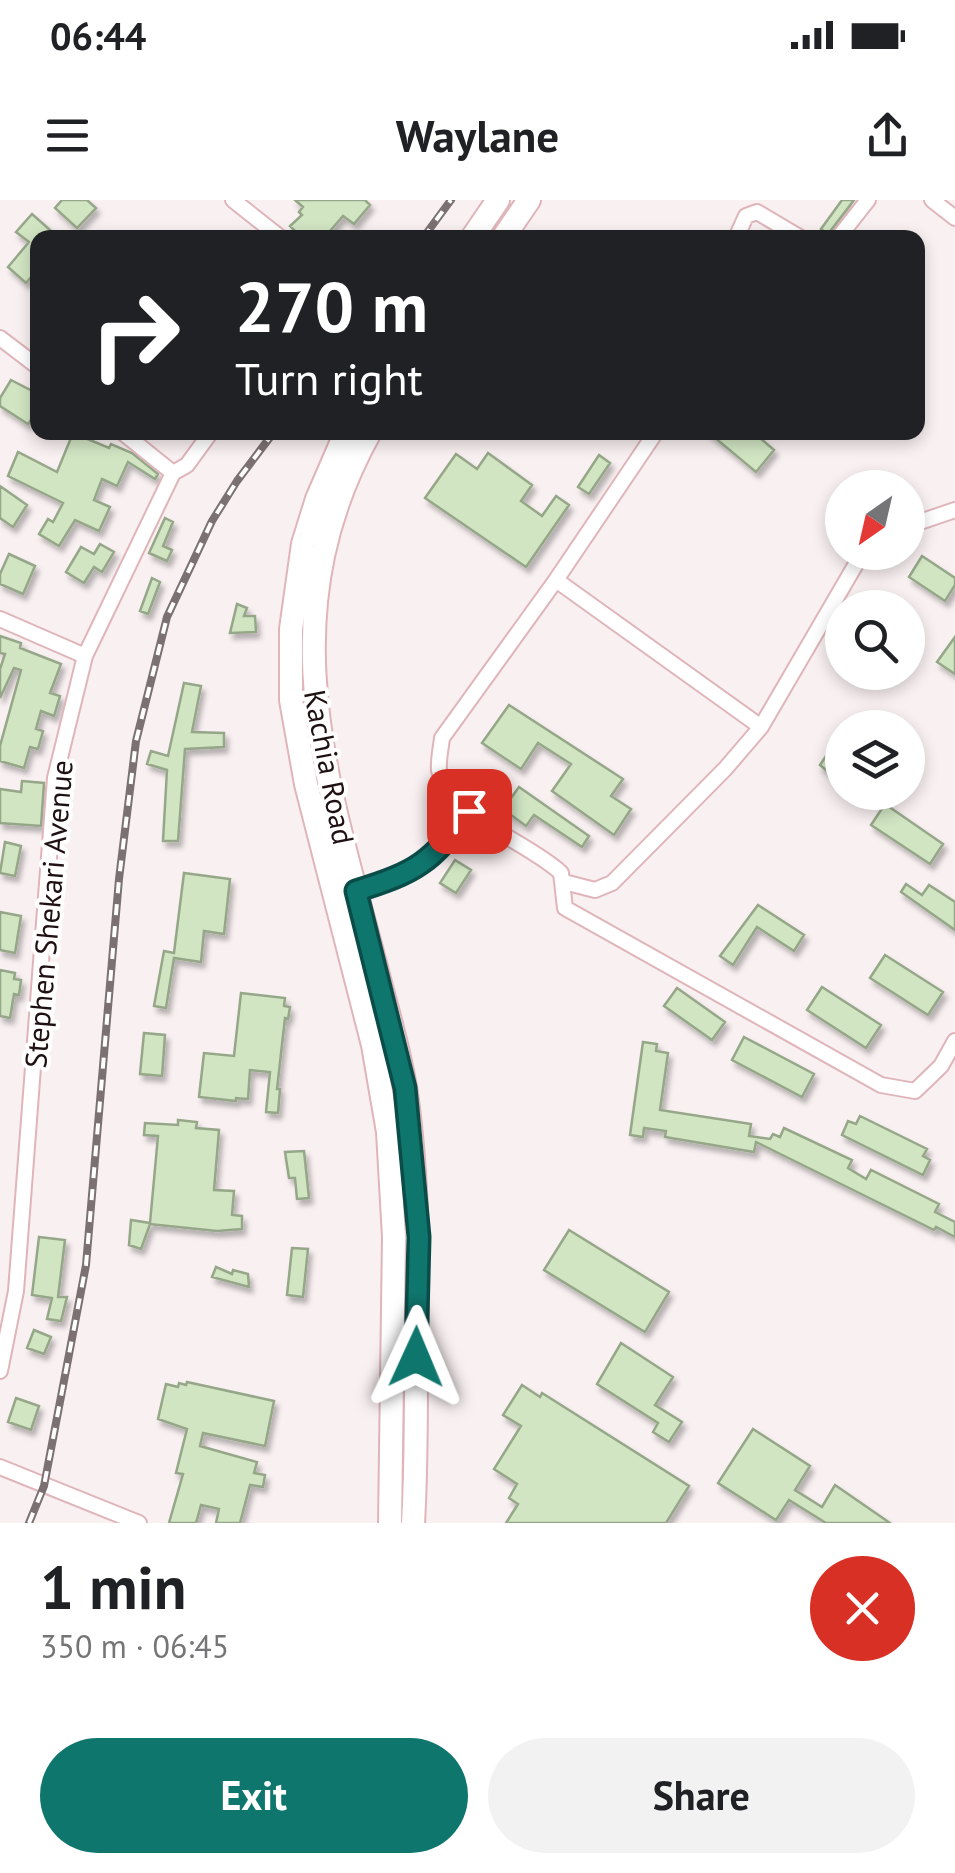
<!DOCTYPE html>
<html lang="en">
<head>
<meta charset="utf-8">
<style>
  :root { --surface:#fff; --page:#f2f2f2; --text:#202124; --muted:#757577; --accent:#0f766e }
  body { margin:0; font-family:"PT Sans",sans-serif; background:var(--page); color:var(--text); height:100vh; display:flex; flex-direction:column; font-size:38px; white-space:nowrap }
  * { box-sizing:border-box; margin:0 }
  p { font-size:32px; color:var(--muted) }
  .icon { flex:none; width:55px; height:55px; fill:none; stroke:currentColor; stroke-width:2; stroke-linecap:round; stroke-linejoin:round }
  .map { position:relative; height:1323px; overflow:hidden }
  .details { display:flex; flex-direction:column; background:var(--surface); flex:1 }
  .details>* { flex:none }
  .banner { position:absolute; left:30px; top:30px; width:895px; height:210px; border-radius:20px; box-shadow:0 5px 15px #0003; background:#202124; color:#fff; overflow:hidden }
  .needle { width:65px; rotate:214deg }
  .buttons { position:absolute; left:825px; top:270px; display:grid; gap:20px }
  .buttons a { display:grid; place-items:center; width:100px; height:100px; border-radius:50%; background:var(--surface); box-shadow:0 5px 15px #0003; font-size:50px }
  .pin { position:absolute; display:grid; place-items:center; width:85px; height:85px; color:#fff; margin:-42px; border-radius:20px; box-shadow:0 5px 15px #0006 }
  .me { position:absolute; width:110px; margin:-55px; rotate:1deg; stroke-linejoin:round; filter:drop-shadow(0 0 8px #0008) }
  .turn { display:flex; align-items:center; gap:35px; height:210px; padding:0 40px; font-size:45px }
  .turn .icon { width:130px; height:130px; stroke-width:2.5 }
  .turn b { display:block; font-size:70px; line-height:85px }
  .round { display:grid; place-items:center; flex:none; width:105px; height:105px; border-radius:52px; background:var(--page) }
  .overview { display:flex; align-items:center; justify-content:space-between; height:170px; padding:0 40px }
  h1 { font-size:60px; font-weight:700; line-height:75px }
  .primary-button { display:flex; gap:20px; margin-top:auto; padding:20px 40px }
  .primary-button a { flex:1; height:115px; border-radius:60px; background:var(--accent); color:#fff; font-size:40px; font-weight:700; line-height:115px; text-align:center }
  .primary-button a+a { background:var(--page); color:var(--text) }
  .status { display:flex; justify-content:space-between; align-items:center; height:70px; padding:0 50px; background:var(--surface); direction:ltr }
  .status svg { height:28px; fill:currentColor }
  header { display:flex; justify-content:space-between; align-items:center; height:130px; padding:0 40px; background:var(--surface); font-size:45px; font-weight:700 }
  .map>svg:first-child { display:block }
</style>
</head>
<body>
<div class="status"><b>06:44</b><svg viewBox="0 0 49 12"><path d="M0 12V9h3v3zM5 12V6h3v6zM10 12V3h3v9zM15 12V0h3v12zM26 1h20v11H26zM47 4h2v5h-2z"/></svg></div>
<header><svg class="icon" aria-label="menu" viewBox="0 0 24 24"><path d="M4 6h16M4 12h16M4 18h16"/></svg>Waylane<svg class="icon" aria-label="share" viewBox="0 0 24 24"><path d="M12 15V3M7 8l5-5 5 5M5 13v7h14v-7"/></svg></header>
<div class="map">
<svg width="955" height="1323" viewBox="0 0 955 1323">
  <defs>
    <filter id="shadow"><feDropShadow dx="3.5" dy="5.5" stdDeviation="2.5" flood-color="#0004"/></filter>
  </defs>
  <rect width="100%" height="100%" fill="#f9f0f1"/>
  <!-- building -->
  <path fill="#d1e5c3" stroke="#95a788" stroke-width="2.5" filter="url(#shadow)" d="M62,0H87L96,8L77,28L55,8Z
    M295,0H365L370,5L354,24L343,16L324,38H302L290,26L302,15L299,12L303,7Z
    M842,0H854L828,34L821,29Z
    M32,14L59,38H38V69L26,83L8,67L29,42L16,32Z
    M11,180L38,194V210L28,224L0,206V198Z
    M708,232H753L774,250L756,272Z
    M73,233L109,248L111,244L132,253L158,274L155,279L128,262L117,286L102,279L94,300L110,307L99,331L75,320L59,346L39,334L48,319L53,322L63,303L8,276L18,252L57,272Z
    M488,253L532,285L521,301L542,316L556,296L569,305L526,367L425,298L456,254L477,269Z
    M599,255L610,263L589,294L578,287Z
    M0,286L27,305L13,327L0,318Z
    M165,318L173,322L163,346L172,350L167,361L149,353Z
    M100,344L114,352L102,372L94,367L84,383L66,372L81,347L94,354Z
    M9,354L35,366L23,394L0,384V374Z
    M922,356L955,378V385L945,401L909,377Z
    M152,378L160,382L148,414L140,411Z
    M237,404L247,408L244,416H255L256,432L230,433Z
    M0,436L21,443L20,448L61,464L50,493L60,496L54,516L41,511L36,529L43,531L38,549L30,547L24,568L0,561V546L21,470L14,468L0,498V469L5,454L0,453Z
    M955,437V474L937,462Z
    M184,483L201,486L192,532L224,533V547L185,549L178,641H163L167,570L147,564L151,551L168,556Z
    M509,505L623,579L611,596L631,609L614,635L552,591L571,564L538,543L521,569L482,543Z
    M830,550L842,558V584L820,565Z
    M22,581L44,583L41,626L0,623V589L21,592Z
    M519,587L589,636L582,647L534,615L526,626L503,609Z
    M885,604L943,644L930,664L871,625Z
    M5,642L21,646L15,676L0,673Z
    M455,660L471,670L456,693L440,683Z
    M184,673L230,679L224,734L204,731L201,762L174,758L166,808L154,806L164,751L174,753Z
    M906,684L922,695L929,685L955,702V730L901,692Z
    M758,705L804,735L794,751L757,727L733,765L720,756Z
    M0,712L21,716L15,753L0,750Z
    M885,755L943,792L928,815L870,778Z
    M0,770L15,773L14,779L21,780L19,795L14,794L10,818L0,816Z
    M822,787L881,825L866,848L807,810Z
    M677,788L725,822L712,840L664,806Z
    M241,793L285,798L284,806L290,807L288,819L285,818L277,889H280L278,913L266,912L270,872L250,870L248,899L236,898V901L199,897L204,853L234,856Z
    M144,833L165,835L162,876L140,874Z
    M744,837L814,874L802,897L732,860Z
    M643,842L657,844L656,851L668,853L660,910L751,924L749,936L770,939L773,934L780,937L784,928L852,960L848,968L866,979L871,970L939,1004L935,1012L955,1022V1037L936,1027L934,1030L756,942L754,952L665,937L666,931L644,928L643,937L630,935Z
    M860,916L927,949L923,956L930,960L923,975L842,935L848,921L856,924Z
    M178,920L197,922L196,928L219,930L214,990L234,991L232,1015L242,1016V1029L217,1031L150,1024L141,1049L129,1045L131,1020L150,1023L158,936L144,935L145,923L178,925Z
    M304,951L309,998L297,999L295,978H289L285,952Z
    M569,1030L669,1092L645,1132L544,1070Z
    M39,1037L65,1040L58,1097H67L61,1121L47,1119L52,1098L32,1095Z
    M292,1048L308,1049L303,1097L287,1095Z
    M216,1067L232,1074L233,1070L248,1074L249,1087L212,1077Z
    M34,1130L51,1137L44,1154L27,1148Z
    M621,1143L673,1177L655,1205L682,1222L669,1242L653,1232L658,1223L597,1184Z
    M187,1182L274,1201L265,1246L203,1233L200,1246L257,1262L254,1273L265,1275L263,1287L250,1285L240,1323H216L219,1309L201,1305L196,1323H169L183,1274L176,1273L187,1229L158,1219L166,1184L178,1187L179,1183L186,1185Z
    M522,1185L540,1197L542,1193L689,1286L666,1323H506L518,1304L509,1298L517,1284L494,1269L521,1226L503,1215Z
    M16,1198L39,1206L31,1230L8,1222Z
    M753,1229L810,1266L795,1290L822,1307L835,1285L890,1323H826L789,1300L776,1320L718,1283Z"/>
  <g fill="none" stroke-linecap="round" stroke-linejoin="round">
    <defs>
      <path id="minor" d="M233,0L281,38
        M932,0L955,18
        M736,38L746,16L757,12L801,38
        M838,38L868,0
        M0,138L38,167
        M122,232L173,273
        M656,232L556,380L442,538C441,547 438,561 439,570C448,616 530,643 561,673L565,708L881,885L915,891L941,866L955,841
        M908,326L955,310
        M556,380L761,527
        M0,419L85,456
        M564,682L595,690L612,683L725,569L761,527L863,352
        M356,691C417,671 431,663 469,611
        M0,1171L16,1091L55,578L85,456L173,273L187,265L211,232
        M0,1267L139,1323"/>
      <path id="primary" d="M472,38L498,0
        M503,38L529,0
        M346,232L317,299L303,344L291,429V500L306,584L373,845L388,932L394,1037L390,1323
        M370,232C266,419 329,585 378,775C388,814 400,853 406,893C419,986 418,1078 416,1172C416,1222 416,1273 413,1323"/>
    </defs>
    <!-- minor casing -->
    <use href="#minor" stroke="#dfb5ba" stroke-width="18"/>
    <!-- primary casing -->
    <use href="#primary" stroke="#dfb5ba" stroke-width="26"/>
    <!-- minor -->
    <use href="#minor" stroke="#fff" stroke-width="14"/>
    <!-- primary -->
    <use href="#primary" stroke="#fff" stroke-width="22"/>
    <defs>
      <path id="rail" d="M423,38L451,0
        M29,1323L44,1286L86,1065L119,679L136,541L167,417L212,321L237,281L274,232"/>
    </defs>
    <!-- rail casing -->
    <use href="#rail" stroke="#7c7172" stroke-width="8"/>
    <!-- rail -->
    <use href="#rail" stroke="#fff" stroke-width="4" stroke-dasharray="11" stroke-linecap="butt"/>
  </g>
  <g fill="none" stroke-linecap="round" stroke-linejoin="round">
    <defs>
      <path id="route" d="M416,1157L419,1037L405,888L356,691C417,672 431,663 469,611"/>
    </defs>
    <!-- route casing -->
    <use href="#route" stroke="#0a4d48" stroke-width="25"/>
    <!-- route -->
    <use href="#route" stroke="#0f766e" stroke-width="18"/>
  </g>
  <g text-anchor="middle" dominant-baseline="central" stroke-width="8" stroke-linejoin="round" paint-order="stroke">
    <!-- street labels -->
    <g font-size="30" fill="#1f1113" stroke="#fff">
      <text transform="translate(330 567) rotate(79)">Kachia Road</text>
      <text transform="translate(48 714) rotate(-85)">Stephen Shekari Avenue</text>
    </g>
  </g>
</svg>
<div class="buttons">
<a><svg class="needle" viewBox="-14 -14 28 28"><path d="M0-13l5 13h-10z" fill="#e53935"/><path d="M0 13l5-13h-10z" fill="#757577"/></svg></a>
<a><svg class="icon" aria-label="search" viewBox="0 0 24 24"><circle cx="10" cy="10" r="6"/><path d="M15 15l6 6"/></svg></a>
<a><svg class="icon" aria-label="layers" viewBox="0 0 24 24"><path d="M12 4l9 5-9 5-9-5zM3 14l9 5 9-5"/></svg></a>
</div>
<div class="pin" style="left:469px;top:611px;background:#d93025"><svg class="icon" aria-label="arrive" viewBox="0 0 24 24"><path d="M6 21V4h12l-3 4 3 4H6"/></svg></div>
<svg class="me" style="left:416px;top:1157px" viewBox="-20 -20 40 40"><path d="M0-17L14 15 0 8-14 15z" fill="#0f766e" stroke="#fff" stroke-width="4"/></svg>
<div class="banner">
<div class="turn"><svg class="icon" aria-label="right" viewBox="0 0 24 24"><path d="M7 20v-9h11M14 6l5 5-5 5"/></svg><div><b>270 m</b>Turn right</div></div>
</div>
</div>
<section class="details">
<div class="overview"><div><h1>1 min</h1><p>350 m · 06:45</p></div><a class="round" style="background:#d93025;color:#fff"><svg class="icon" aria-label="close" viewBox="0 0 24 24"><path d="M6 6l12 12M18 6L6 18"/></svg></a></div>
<div class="primary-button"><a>Exit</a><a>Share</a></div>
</section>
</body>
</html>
